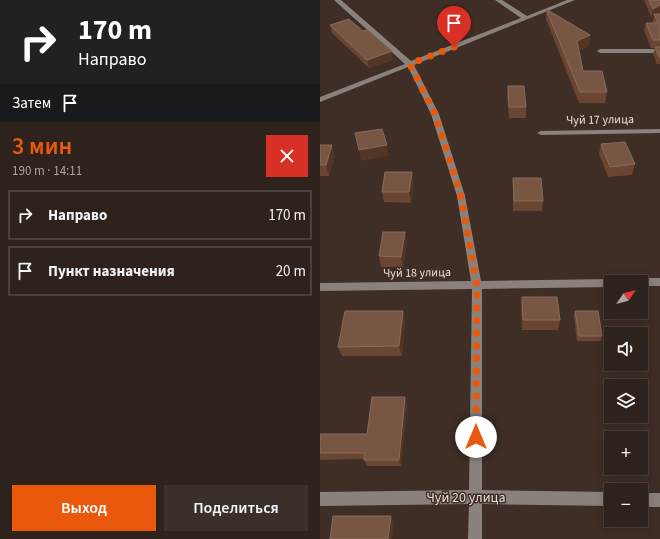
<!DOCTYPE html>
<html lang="ru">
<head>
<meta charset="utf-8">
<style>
  :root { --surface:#2e221c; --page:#3a2f29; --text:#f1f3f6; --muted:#a7a4a3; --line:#493f3b; --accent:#ea580c }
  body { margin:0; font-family:"Source Sans 3",sans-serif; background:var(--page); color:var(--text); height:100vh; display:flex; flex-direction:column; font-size:15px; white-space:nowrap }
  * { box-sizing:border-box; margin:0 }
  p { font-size:13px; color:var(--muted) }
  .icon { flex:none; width:22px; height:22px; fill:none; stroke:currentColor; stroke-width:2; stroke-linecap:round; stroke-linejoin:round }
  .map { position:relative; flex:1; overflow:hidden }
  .panel { display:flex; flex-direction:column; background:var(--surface); width:320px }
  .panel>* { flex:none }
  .banner { background:#202124; color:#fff; overflow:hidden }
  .needle { width:26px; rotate:55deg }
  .buttons { position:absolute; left:284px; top:275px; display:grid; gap:8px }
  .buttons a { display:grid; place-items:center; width:44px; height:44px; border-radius:0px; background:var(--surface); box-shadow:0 2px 10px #0003,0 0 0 1px var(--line); font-size:20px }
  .pin { position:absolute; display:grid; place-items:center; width:34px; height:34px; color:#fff; margin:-41px -17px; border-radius:50% 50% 50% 0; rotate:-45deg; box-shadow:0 0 4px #0007 }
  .pin .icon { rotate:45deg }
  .me { position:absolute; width:44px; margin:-22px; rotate:0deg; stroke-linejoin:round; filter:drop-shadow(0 0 3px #0008) }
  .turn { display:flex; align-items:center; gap:14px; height:84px; padding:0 12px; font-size:18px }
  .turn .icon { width:52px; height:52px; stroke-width:2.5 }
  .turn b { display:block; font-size:28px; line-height:34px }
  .then { display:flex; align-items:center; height:38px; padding:0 12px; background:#0003; gap:8px; font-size:15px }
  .round { display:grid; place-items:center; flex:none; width:42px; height:42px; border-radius:0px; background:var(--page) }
  .overview { display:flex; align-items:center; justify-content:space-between; height:68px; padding:0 12px }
  h1 { font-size:24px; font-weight:600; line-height:30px; color:var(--accent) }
  .button { display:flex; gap:8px; margin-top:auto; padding:8px 12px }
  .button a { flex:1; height:46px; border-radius:0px; background:var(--accent); color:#fff; font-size:16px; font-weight:600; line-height:46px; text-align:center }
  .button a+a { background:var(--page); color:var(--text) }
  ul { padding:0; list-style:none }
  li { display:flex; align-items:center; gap:12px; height:50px; margin:0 8px 6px; padding:0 4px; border:2px solid var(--line); border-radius:0px }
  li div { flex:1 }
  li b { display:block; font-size:15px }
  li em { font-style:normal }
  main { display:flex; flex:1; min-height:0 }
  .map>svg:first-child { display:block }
</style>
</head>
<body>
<main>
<section class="panel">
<div class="banner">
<div class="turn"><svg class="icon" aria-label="right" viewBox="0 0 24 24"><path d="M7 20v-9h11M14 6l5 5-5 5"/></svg><div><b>170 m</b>Направо</div></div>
<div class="then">Затем<svg class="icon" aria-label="arrive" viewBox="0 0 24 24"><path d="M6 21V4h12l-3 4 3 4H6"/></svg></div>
</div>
<div class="overview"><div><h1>3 мин</h1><p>190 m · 14:11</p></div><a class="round" style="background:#d93025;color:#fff"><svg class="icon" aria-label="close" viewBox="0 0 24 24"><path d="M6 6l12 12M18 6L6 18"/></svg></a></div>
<ul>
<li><svg class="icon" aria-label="right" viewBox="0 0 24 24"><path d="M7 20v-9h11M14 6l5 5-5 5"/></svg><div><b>Направо</b></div><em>170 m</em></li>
<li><svg class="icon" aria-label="arrive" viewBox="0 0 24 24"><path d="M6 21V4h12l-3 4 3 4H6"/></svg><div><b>Пункт назначения</b></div><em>20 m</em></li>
</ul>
<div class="button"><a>Выход</a><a>Поделиться</a></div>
</section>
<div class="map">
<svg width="340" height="539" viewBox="0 0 340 539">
  <rect width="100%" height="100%" fill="#3e2e25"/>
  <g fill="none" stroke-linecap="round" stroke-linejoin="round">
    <!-- minor -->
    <path fill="#89817c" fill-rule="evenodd" d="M14,0H21L91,61L201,18L175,0H182L207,16L247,0H255L94,65L119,114L145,196L161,281L291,279L296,282H291V287L162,289V490L291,492V506L162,504V539H148L149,504L0,506V492L149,490L152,289L0,291V283L151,281L137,196L111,114L88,67L0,102V97L85,64Z
      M340,49V53H280L277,51L280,49Z
      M340,129V133L221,135L217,133L221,131Z
      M321,278H340V286H321V282H316L317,279Z
      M321,493H340V507H321Z"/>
  </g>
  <!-- wall -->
  <path fill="#6a4532" d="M324,0H340V12L337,14H340V64H337L333,54L335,48H331L324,30L326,23H333V21L334,16L331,17Z
    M226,9L269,46L259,50L263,71L287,92L285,103H259L226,19Z
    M10,25L43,31L73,60L49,68L12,33Z
    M188,86L206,107V118H189L187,96Z
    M281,144L315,164L312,175L288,177L279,154Z
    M0,145L15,156L9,176H0Z
    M92,172L93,183L91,203L64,202L62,192Z
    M193,178L223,201L222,211H193Z
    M87,242L83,267H61L59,256Z
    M202,297L240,320L238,330H202L201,307Z
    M83,311L85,321L82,356H22L18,347Z
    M255,311L282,336L281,341H257L254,317Z
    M87,404L81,466H47L44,459L0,460V434H47Z"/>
  <!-- shaded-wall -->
  <path fill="#523525" d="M340,5V12L335,15L334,14V16L331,17L333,9Z
    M270,35L269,46L255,51L257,41Z
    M72,51L73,60L49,68L47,60Z
    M12,145L15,156L9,176L6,165Z
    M67,145L69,156L41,161L39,150Z
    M92,172L93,183L91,203L89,192Z
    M85,232L87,242L83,267L81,257Z
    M83,311L85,321L82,356L79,346Z
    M85,397L87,404L81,466L79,460Z
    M71,516L74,522L72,539H68Z"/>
  <!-- building -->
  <path fill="#775643" stroke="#896b5b" d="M329,0H340V5L333,9Z
    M226,9L270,35L257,41L263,71H282L287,92H260Z
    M334,14H340V40H333L326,23H338Z
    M29,19L43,31L48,30L72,51L47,60L10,25Z
    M335,47H340V57H339Z
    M188,86H204L206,107H189Z
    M62,129L67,145L39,150L35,133Z
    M305,142L315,164L290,167L281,144Z
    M0,145H12L6,165H0Z
    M65,172H92L89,192H62Z
    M193,178H221L223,201H194Z
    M63,232H85L81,257L59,256Z
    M202,297H237L240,320H203Z
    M25,311H83L79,346L18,347Z
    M255,311H278L282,336H259Z
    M52,397H85L79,460H44L45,453H0V434H47Z
    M13,516H71L68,539H10Z"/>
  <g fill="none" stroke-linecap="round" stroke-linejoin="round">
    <!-- route -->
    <path stroke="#ea580c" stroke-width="7" stroke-dasharray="0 12.6" d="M134,47L90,64L115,114L141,196L157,286L156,437"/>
  </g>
  <g text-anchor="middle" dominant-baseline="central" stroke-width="3" stroke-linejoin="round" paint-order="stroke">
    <!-- street labels -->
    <g font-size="12" fill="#e9ded8" stroke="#3e2e25">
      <text transform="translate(280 120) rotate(-1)">Чуй 17 улица</text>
      <text transform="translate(97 273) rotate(-1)">Чуй 18 улица</text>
    </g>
    <!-- near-street labels -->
    <g font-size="14" fill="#e9ded8" stroke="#3e2e25">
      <text x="146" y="498">Чуй 20 улица</text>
    </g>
  </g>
</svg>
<div class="buttons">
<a><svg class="needle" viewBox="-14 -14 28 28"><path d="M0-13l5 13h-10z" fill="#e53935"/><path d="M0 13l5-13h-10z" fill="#a7a4a3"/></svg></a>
<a><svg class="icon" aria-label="sound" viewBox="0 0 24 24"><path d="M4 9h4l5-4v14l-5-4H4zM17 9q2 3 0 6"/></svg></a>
<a><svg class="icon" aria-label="layers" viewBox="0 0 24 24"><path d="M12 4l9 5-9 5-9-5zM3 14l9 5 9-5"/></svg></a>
<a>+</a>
<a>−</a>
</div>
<div class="pin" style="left:134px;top:47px;background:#d93025"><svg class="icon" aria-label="arrive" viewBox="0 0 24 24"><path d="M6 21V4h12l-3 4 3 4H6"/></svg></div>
<svg class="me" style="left:156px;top:437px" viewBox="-20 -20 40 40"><circle r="19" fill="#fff"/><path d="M0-13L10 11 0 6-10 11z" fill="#ea580c"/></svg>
</div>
</main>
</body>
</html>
